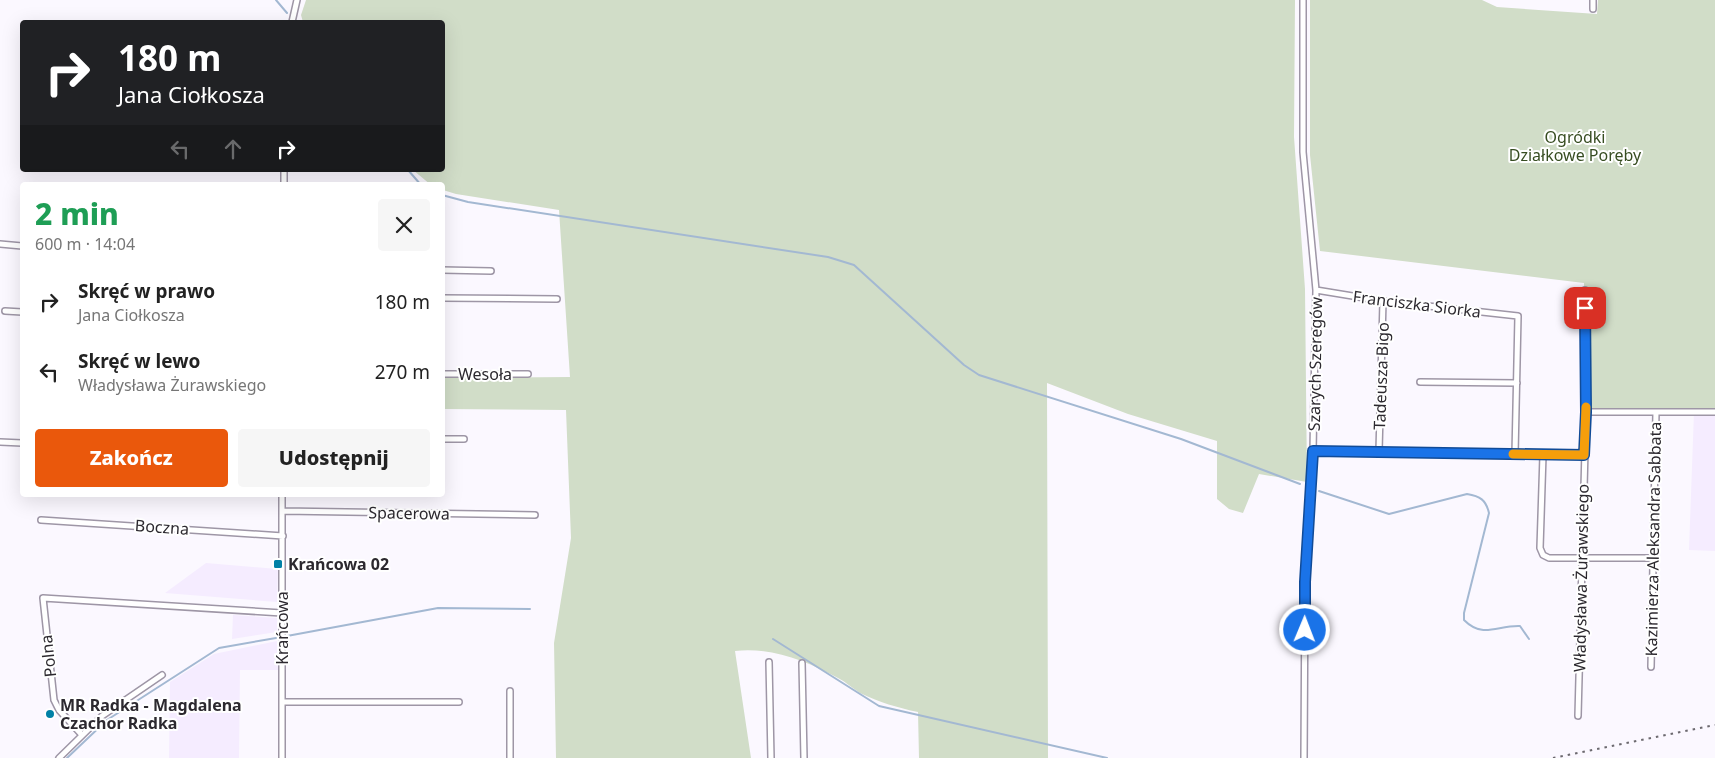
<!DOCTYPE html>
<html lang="pl">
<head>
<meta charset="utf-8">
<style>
  :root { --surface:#fff; --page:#f6f6f6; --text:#222; --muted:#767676; --accent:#ea580c }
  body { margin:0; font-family:"Noto Sans",sans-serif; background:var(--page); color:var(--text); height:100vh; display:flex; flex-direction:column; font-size:19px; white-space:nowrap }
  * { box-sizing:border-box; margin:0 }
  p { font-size:16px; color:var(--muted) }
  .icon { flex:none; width:28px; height:28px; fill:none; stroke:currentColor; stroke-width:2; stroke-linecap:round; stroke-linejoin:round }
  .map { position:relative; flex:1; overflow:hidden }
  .details { position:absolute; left:20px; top:182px; width:425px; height:315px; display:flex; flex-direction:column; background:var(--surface); border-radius:5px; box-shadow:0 5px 20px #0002 }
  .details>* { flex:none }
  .top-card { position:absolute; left:20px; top:20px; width:425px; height:152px; border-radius:5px; box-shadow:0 5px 20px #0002; background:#202124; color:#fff; overflow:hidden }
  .pin { position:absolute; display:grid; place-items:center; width:42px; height:42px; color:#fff; margin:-21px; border-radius:10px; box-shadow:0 2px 8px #0006 }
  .me { position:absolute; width:55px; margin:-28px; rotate:1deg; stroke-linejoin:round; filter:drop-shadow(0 0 4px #0008) }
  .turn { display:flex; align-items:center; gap:18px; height:105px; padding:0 15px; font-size:22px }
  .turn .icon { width:65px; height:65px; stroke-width:2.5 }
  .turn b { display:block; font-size:35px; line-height:42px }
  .lanes { display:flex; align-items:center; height:48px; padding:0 15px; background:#0003; justify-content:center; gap:25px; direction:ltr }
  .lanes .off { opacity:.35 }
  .round { display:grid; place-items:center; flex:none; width:52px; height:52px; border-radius:5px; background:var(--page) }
  .head { display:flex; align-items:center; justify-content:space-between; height:85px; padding:0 15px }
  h1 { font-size:30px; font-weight:800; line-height:38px; color:#1e9e55 }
  .button { display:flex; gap:10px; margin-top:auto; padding:10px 15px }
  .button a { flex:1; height:58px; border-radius:5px; background:var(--accent); color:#fff; font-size:20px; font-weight:800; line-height:58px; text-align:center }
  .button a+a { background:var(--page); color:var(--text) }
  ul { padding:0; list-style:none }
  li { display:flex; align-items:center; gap:15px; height:70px; padding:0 15px }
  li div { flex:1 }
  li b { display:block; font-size:19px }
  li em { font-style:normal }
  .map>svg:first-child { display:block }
</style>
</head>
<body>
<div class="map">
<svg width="1715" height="758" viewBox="0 0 1715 758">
  <rect width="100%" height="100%" fill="#fbf8ff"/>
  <!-- built -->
  <path fill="#f5ecff" d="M1694,412H1715V551L1689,550Z
    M206,563L278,569L277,602L165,593Z
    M233,615L277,618V632L232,639Z
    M277,641L278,670H240L239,758H169L170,682L214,654Z"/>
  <!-- green -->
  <path fill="#d1ddc8" d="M306,0H1295L1294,137L1305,289L1307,482L1259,474L1243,513L1229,509L1217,499V441L1128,414L1047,383L1048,758H919L918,712C898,708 879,702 860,693C852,688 846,682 838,678C806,661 772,647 735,651L751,758H556L554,643L571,538L566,410L443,409L442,378L570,377L559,210L456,194L443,190L442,185H431L413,170H442V22H303L301,15Z
    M1310,0H1482L1497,7L1597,14L1598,0H1715V412H1586L1584,283L1320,251L1310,155Z"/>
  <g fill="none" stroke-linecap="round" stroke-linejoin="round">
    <!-- stream -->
    <path stroke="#a3b8d2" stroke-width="2" d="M276,0L287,13
      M408,170L421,185
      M442,195L468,202L828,257L854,265L964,365L979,375L1181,439L1300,484
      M1319,491L1389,514L1467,494C1480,496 1486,500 1489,513L1464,613V620C1483,639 1497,625 1520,626L1529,639
      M287,636L438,608L530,609
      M773,639L879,706L1107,758
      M67,758L107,720L219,648L276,638"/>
    <defs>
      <path id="minor" d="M1303,0V152L1316,290L1313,451L1305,582L1304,758
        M1593,9V0
        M292,22L297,0
        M284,185V170
        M0,244L22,246
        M442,270L491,271
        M1316,290L1383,301L1518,316L1515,454
        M442,298L557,299
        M5,311L22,312
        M442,374H528
        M1420,382L1517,383
        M1586,412H1715
        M442,439H464
        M0,442L22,443
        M1313,451L1584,455
        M1379,451L1383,301
        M1543,455L1540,548L1543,555L1549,558H1653
        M283,511L535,515
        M41,520L283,536
        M769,662L771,758
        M802,663L804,758
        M1651,667L1656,412
        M510,691V758
        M282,702H459
        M1578,716L1586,412L1585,290
        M82,735L59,710L54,700L43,598L282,613
        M59,758L102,716L162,675
        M282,758V495"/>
    </defs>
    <!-- minor casing -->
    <use href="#minor" stroke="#9e96a6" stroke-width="8"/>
    <!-- minor -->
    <use href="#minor" stroke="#fff" stroke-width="5"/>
    <!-- rail -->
    <path stroke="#6c696f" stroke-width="2" stroke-dasharray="2.5 5" stroke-linecap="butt" d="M1553,758L1715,725"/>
  </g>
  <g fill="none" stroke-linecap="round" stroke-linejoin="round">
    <defs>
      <path id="route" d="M1305,630V582L1313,451L1584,455L1586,412L1585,308"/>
    </defs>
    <!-- route casing -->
    <use href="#route" stroke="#114b97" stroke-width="12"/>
    <!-- route -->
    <use href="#route" stroke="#1a73e8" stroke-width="9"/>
    <!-- slow -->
    <path stroke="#f59e0b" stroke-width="9" d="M1513,454L1584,455L1586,407"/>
  </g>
  <!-- markers -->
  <g fill="#0181a6" stroke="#fff" stroke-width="2">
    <rect x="273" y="559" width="10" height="10" rx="2.5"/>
    <circle cx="50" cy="714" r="5"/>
  </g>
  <g text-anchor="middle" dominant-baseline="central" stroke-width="4" stroke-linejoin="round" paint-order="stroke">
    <!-- park labels -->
    <g font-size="16" fill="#374d21" stroke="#fff">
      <text x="1575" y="137">Ogródki<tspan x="1575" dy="18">Działkowe Poręby</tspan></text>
    </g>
    <!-- street labels -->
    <g font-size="16" fill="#2c292f" stroke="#fff">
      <text transform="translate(1417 304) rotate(7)">Franciszka Siorka</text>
      <text transform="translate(1315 364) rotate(-89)">Szarych Szeregów</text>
      <text x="485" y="374">Wesoła</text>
      <text transform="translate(1381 376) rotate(-88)">Tadeusza Bigo</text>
      <text transform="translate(409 513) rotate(1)">Spacerowa</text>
      <text transform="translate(162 527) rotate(4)">Boczna</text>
      <text transform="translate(1653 539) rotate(-89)">Kazimierza Aleksandra Sabbata</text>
      <text transform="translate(1581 578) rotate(-89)">Władysława Żurawskiego</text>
      <text transform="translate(282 628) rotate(-90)">Krańcowa</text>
      <text transform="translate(48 656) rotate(-96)">Polna</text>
    </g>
    <!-- poi labels -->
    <g font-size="16" font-weight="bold" fill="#2c292f" stroke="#fff" text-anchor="start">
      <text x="288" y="564">Krańcowa 02</text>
      <text x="60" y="705">MR Radka - Magdalena<tspan x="60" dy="18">Czachor Radka</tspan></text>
    </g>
  </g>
</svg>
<div class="pin" style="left:1585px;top:308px;background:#d93025"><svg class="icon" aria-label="arrive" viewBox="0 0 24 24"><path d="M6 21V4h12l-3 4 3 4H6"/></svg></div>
<svg class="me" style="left:1305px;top:630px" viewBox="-20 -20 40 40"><circle r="17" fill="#1a73e8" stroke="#fff" stroke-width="3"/><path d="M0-11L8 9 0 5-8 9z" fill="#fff"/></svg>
<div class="top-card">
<div class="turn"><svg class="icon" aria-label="right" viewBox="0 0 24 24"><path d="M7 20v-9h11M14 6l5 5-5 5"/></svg><div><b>180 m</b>Jana Ciołkosza</div></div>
<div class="lanes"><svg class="icon off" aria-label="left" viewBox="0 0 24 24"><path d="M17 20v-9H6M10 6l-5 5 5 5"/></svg><svg class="icon off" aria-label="ahead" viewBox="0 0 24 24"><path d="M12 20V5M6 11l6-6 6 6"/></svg><svg class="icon" aria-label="right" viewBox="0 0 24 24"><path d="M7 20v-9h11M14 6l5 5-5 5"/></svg></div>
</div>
<section class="details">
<div class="head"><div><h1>2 min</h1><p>600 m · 14:04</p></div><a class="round"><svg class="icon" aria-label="close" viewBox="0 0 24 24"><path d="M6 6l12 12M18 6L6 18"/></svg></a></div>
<ul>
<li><svg class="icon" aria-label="right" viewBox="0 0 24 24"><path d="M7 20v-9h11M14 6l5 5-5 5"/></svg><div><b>Skręć w prawo</b><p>Jana Ciołkosza</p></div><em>180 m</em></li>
<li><svg class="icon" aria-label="left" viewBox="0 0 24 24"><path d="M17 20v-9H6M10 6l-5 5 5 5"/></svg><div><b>Skręć w lewo</b><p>Władysława Żurawskiego</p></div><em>270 m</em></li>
</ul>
<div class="button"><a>Zakończ</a><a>Udostępnij</a></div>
</section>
</div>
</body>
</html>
